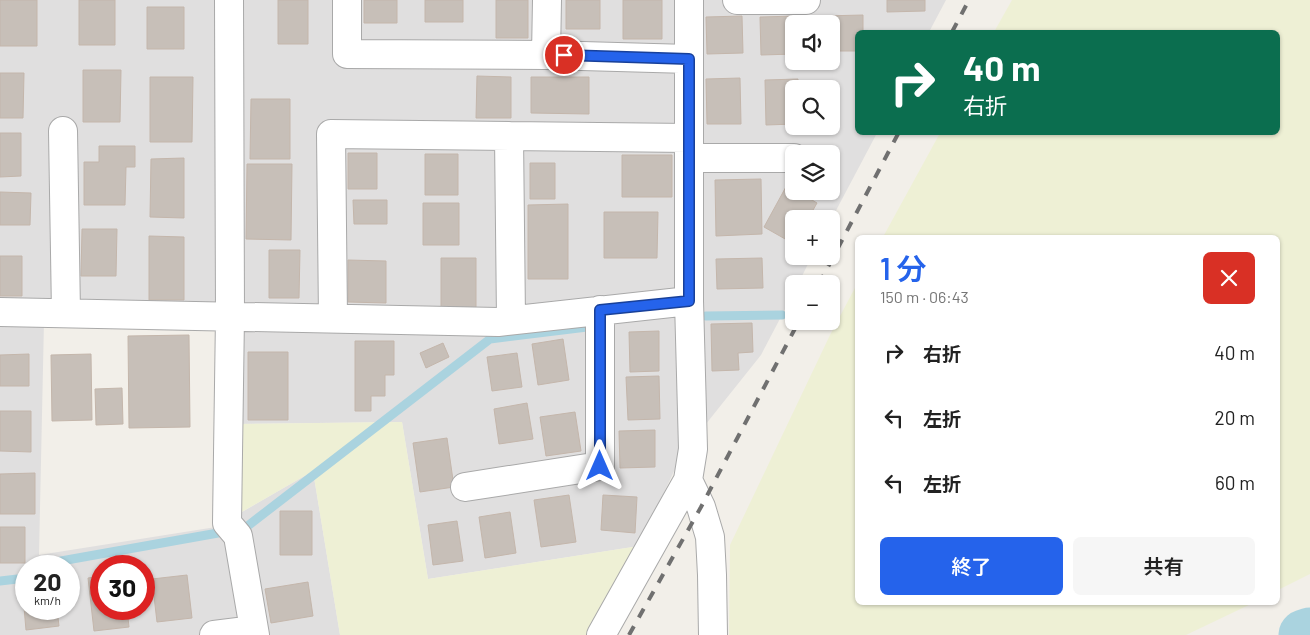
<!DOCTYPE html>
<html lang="ja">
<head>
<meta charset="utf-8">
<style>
  :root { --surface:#fff; --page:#f6f6f6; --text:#222; --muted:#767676; --accent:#2563eb }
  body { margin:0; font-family:Barlow,"Noto Sans JP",sans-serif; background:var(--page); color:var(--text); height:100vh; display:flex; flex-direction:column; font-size:19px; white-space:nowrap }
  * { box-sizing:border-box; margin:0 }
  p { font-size:16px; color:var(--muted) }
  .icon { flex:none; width:28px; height:28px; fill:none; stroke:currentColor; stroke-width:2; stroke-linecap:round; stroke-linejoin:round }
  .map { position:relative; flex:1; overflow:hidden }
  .drawer { position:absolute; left:855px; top:235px; width:425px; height:370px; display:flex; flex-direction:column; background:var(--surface); border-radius:8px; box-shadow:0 1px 4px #0004 }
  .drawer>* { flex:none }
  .top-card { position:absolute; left:855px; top:30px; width:425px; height:105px; border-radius:8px; box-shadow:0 1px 4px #0004; background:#0b6e4f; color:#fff; overflow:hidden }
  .buttons { position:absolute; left:785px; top:15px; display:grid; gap:10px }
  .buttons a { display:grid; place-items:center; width:55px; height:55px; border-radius:8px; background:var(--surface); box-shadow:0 1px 4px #0004; font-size:25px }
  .speed { position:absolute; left:15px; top:555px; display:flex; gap:10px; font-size:25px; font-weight:700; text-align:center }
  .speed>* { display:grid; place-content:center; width:65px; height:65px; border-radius:50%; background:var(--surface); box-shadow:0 1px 4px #0004; line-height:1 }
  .speed small { font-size:12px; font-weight:400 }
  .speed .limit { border:8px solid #d22; background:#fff; color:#111 }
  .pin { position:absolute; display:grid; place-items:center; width:42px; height:42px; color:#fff; margin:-21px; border:2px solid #fff; border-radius:50%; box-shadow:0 1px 5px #0007 }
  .me { position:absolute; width:55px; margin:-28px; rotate:0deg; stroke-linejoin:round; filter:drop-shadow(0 0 4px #0008) }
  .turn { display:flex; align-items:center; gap:18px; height:105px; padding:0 25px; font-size:22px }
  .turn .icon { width:65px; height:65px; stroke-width:2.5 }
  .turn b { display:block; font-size:35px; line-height:42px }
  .round { display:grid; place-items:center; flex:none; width:52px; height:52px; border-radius:8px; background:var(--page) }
  .overview { display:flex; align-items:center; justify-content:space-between; height:85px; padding:0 25px }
  h1 { font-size:30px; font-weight:600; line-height:38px; color:var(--accent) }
  .button { display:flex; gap:10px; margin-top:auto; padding:10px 25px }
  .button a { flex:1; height:58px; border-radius:8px; background:var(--accent); color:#fff; font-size:20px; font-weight:600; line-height:58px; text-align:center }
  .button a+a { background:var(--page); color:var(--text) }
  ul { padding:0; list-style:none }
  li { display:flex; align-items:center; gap:15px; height:65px; padding:0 25px }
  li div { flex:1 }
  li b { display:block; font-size:19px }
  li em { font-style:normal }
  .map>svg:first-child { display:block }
</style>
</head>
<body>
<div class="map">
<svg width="1310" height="635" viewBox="0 0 1310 635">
  <rect width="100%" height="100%" fill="#f2efe9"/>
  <!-- residential -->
  <path fill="#e0dfdf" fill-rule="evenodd" d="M0,0H946L929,32H858V132L877,133L831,220V219H794V256H812L798,284H794V292L761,355L682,454L639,546L428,579L402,422L238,424L236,327L44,321L39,555L216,527L313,471L340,635H0ZM794,24H831V61H794ZM794,89H831V126H794ZM794,154H831V191H794ZM26,566H69V609H26ZM101,566H144V609H101Z"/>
  <!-- farmland -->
  <path fill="#eef0d5" d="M1012,0H1310V574L1278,590V238L883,237L940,133L1278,132V32H994Z
    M857,284L858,602L1253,603L1186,635H729L730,545L830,335Z
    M402,422L428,579L639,546L588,635H340L313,471L240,513L238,424Z"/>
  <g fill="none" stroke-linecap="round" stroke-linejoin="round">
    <!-- stream -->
    <path stroke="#aad3df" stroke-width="9" d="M706,316L782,315
      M245,528L490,339L587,327
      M51,566L61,561L218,533
      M0,581L26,578"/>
    <!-- river -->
    <path stroke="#aad3df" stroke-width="51" d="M1304,635L1310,633"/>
  </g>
  <!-- building -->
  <path fill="#c7bfb8" stroke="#c4b6ab" d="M0,0H37V46H0Z
    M79,0H115V45H79Z
    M278,0H308V44H278Z
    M364,0H397V23H364Z
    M425,0H463V22H425Z
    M496,0H528V38H496Z
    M566,0H600V29H566Z
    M623,0H662V39H623Z
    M887,0H925V11L887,12Z
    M147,7H184V49H147Z
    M863,15V32H858V51H831V24H823V16Z
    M742,16L743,53L707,54L706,17Z
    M797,16V24H794V54L761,55L760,17Z
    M83,70H121L120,122H83Z
    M0,73H24L23,118H0Z
    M477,76L511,77V118H476Z
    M150,77H193L192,142H150Z
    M531,77H589V114L531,113Z
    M740,78L741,124H707L706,79Z
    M798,79V89H794V124L766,125L765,80Z
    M251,99H290V159H250Z
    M0,133H21V176L0,177Z
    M99,146H135V167H126L125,205H84V162H99Z
    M348,153H377V189H348Z
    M425,154H458V195H425Z
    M622,155H672V197H622Z
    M184,158V218L150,217L151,159Z
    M530,163H555V199H530Z
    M247,164H292L291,240L246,239Z
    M761,179L762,234L716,236L715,180Z
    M787,185L794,189V191H797L817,203L808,219H794V244L764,227Z
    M0,192L31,193L30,225H0Z
    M353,200H387V224H354Z
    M423,203H459V245H423Z
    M568,204V279H528V205Z
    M604,212H658L657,258H604Z
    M82,229H117L116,276H81Z
    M149,236L184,237V300H149Z
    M269,250H300L299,298H269Z
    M0,256H22V296H0Z
    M441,258H476V310H441Z
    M762,258L763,288L717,289L716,259Z
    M348,260L386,261V303L348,302Z
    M752,323L753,352L738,353L739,370L712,371L711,324Z
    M659,331V371L630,372L629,332Z
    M189,335L190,427L129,428L128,336Z
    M563,339L569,380L538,385L532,344Z
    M355,341H394V375H385V396H371V411H355Z
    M443,343L449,357L426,368L420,353Z
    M248,352H288V420H248Z
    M517,353L522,387L492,391L487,357Z
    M29,354V386H0V355Z
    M91,354L92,420L52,421L51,355Z
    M659,376L660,419L628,420L626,377Z
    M122,388L123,424L96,425L95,389Z
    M527,403L533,439L499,444L494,409Z
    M0,411H31V452L0,451Z
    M575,412L581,451L546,456L540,417Z
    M655,430V467L620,468L619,431Z
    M447,438L454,487L420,492L413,443Z
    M35,473V514H0V474Z
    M569,495L576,542L541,547L534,500Z
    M603,495L637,497L635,533L601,530Z
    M280,511H312V555H280Z
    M510,512L516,553L485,558L479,517Z
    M457,521L463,561L433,565L428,525Z
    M0,527H25V563H0Z
    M187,575L192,618L157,622L152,579Z
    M101,576V609H127L129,627L94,631L88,578Z
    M308,582L313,616L271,623L265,589Z
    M23,596H26V609H57L59,626L26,630Z"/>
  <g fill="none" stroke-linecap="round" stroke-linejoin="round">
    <defs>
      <path id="minor" d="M229,0L230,316L227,523L238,536L255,635
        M347,0V54L546,55L689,59
        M689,0V301L693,449L688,480L701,507L710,537L712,575L713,635
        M737,0H806
        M546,55L547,0
        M63,131L66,313
        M509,136L511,319
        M689,158H794
        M0,312L498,322L689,301
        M333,318L331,134L689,138
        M465,487L600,466V310
        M214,635L254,630
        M601,635L688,480"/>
    </defs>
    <!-- minor casing -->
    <use href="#minor" stroke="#a9a9a9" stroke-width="30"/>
    <!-- minor -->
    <use href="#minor" stroke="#fff" stroke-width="28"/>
    <!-- rail -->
    <path stroke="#707070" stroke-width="4" stroke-dasharray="10 10" stroke-linecap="butt" d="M952,32L969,0
      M819,284L899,132
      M629,635L701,507L799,321"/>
  </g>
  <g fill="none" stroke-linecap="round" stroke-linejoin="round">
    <defs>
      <path id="route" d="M564,55L689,59V301L600,310V466"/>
    </defs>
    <!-- route casing -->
    <use href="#route" stroke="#184099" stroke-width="12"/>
    <!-- route -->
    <use href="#route" stroke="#2563eb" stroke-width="9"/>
  </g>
</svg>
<div class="buttons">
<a><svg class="icon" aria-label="sound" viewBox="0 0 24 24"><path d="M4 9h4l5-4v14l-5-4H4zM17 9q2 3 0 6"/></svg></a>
<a><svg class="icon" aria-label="search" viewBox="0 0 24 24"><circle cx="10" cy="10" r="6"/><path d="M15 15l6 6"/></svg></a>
<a><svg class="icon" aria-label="layers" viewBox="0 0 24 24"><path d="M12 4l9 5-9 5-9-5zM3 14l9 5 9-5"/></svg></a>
<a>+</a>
<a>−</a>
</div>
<div class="speed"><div>20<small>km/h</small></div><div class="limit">30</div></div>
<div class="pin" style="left:564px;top:55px;background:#d93025"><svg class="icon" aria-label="arrive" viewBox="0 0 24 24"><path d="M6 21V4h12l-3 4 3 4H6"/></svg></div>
<svg class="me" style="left:600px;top:466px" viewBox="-20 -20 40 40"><path d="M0-17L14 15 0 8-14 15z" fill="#2563eb" stroke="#fff" stroke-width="4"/></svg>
<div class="top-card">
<div class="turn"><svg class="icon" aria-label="right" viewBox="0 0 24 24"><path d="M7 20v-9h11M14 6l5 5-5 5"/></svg><div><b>40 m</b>右折</div></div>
</div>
<section class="drawer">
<div class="overview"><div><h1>1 分</h1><p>150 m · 06:43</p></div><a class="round" style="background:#d93025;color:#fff"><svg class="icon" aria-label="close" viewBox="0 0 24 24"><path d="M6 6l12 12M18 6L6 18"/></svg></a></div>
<ul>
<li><svg class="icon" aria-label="right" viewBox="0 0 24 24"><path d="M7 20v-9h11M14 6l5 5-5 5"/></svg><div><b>右折</b></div><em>40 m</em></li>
<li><svg class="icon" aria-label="left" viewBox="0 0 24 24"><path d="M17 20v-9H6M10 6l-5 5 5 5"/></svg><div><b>左折</b></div><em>20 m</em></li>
<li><svg class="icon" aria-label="left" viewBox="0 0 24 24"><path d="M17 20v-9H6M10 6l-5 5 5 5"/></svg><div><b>左折</b></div><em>60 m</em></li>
</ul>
<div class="button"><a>終了</a><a>共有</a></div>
</section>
</div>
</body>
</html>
